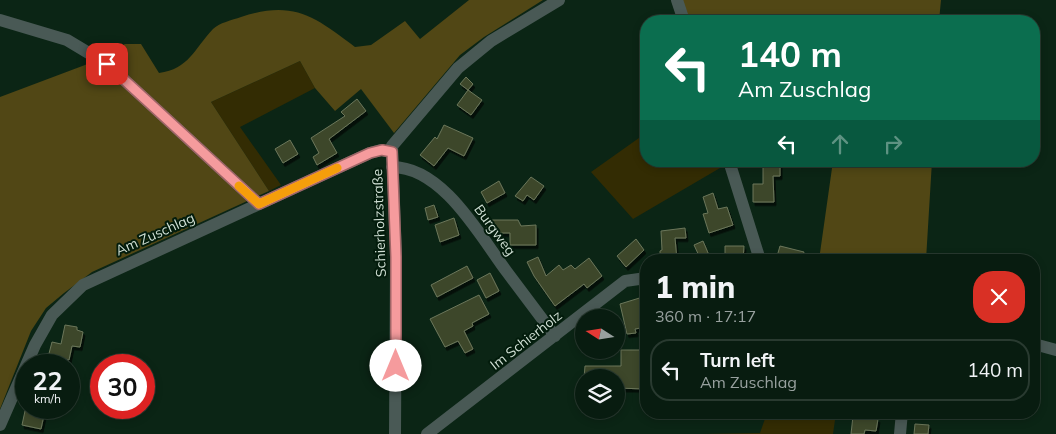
<!DOCTYPE html>
<html lang="en">
<head>
<meta charset="utf-8">
<style>
  :root { --surface:#081c10; --page:#112519; --text:#f1f3f6; --muted:#98a19f; --line:#293a30 }
  body { margin:0; font-family:Mulish,sans-serif; background:var(--page); color:var(--text); height:100vh; display:flex; flex-direction:column; font-size:19px; white-space:nowrap }
  * { box-sizing:border-box; margin:0 }
  p { font-size:16px; color:var(--muted) }
  .icon { flex:none; width:28px; height:28px; fill:none; stroke:currentColor; stroke-width:2; stroke-linecap:round; stroke-linejoin:round }
  .map { position:relative; flex:1; overflow:hidden }
  .side { position:absolute; left:640px; top:254px; width:400px; height:165px; display:flex; flex-direction:column; background:var(--surface); border-radius:20px; box-shadow:0 2px 8px #0003,0 0 0 1px var(--line) }
  .side>* { flex:none }
  .guide { position:absolute; left:640px; top:15px; width:400px; height:152px; border-radius:20px; box-shadow:0 2px 8px #0003,0 0 0 1px var(--line); background:#0b6e4f; color:#fff; overflow:hidden }
  .needle { width:32px; rotate:282deg }
  .fabs { position:absolute; left:575px; top:309px; display:grid; gap:10px }
  .fabs a { display:grid; place-items:center; width:50px; height:50px; border-radius:50%; background:var(--surface); box-shadow:0 2px 8px #0003,0 0 0 1px var(--line); font-size:25px }
  .speed { position:absolute; left:15px; top:354px; display:flex; gap:10px; font-size:25px; font-weight:700; text-align:center }
  .speed>* { display:grid; place-content:center; width:65px; height:65px; border-radius:50%; background:var(--surface); box-shadow:0 2px 8px #0003,0 0 0 1px var(--line); line-height:1 }
  .speed small { font-size:12px; font-weight:400 }
  .speed .limit { border:8px solid #d22; background:#fff; color:#111 }
  .pin { position:absolute; display:grid; place-items:center; width:42px; height:42px; color:#fff; margin:-21px; border-radius:10px; box-shadow:0 2px 8px #0006 }
  .me { position:absolute; width:55px; margin:-28px; rotate:0deg; stroke-linejoin:round; filter:drop-shadow(0 0 4px #0008) }
  .turn { display:flex; align-items:center; gap:18px; height:105px; padding:0 15px; font-size:22px }
  .turn .icon { width:65px; height:65px; stroke-width:2.5 }
  .turn b { display:block; font-size:35px; line-height:42px }
  .lanes { display:flex; align-items:center; height:48px; padding:0 15px; background:#0003; justify-content:center; gap:25px; direction:ltr }
  .lanes .off { opacity:.35 }
  .round { display:grid; place-items:center; flex:none; width:52px; height:52px; border-radius:20px; background:var(--page) }
  .summary { display:flex; align-items:center; justify-content:space-between; height:85px; padding:0 15px }
  h1 { font-size:30px; font-weight:800; line-height:38px }
  ul { padding:0; list-style:none }
  li { display:flex; align-items:center; gap:15px; height:62px; margin:0 10px 8px; padding:0 5px; border:2px solid var(--line); border-radius:20px }
  li div { flex:1 }
  li b { display:block; font-size:19px }
  li em { font-style:normal }
  .map>svg:first-child { display:block }
</style>
</head>
<body>
<div class="map">
<svg width="1056" height="434" viewBox="0 0 1056 434">
  <defs>
    <filter id="shadow"><feDropShadow dx="2" dy="3.5" stdDeviation="0" flood-color="#0009"/></filter>
  </defs>
  <rect width="100%" height="100%" fill="#0b2515"/>
  <!-- green -->
  <path fill="#332c03" d="M300,61L315,88L240,127L281,185L269,191L211,102Z
    M646,133V161H732L633,219L591,172Z
    M767,413H836L833,434H702L760,433Z"/>
  <!-- forest -->
  <path fill="#514715" d="M469,0H543L484,37L460,55L394,133L361,89L335,111L315,88L300,61L211,102L269,191L92,272L64,293L46,308L31,331L0,409V97L85,65L125,44H141L159,73C189,69 194,49 213,29C219,23 232,20 241,17C293,0 314,16 355,47L371,45L405,21L420,39Z
    M682,0H941L939,21H689Z
    M833,161H932L926,260H819Z"/>
  <!-- building -->
  <path fill="#3c472c" stroke="#6c775a" filter="url(#shadow)" d="M466,77L473,84L468,90L460,84Z
    M468,90L482,100L471,115L457,105Z
    M357,99L366,111L329,139L337,153L317,165L313,157L319,153L311,138L345,116L341,112Z
    M444,125L473,138L464,156L448,148L434,166L420,155L435,137L437,139Z
    M290,140L298,154L283,163L275,149Z
    M763,161H780V176H773L774,202H753V184H763Z
    M531,177L544,186L534,200L527,195L523,201L515,196Z
    M499,181L505,193L487,203L481,192Z
    M713,193L718,209L727,207L733,225L709,233L703,214L708,213L703,197Z
    M434,205L438,217L428,220L425,208Z
    M454,218L459,235L440,242L435,225Z
    M487,220H518L521,226L536,225V245H510V233H489L486,229Z
    M685,228L686,238H675L677,260H660V251L662,250L661,231Z
    M636,239L644,250L626,267L617,256Z
    M703,241L711,260H701L694,245Z
    M725,246H744L743,260H725Z
    M780,246L804,252L802,260H776Z
    M538,257L546,276L559,265L563,270L571,265L575,269L589,258L602,276L587,288L584,284L555,306L534,276L527,262Z
    M467,266L473,278L437,297L431,285Z
    M490,273L499,291L486,298L477,280Z
    M479,295L489,314L472,323L473,326L464,331L473,349L465,353L458,341L445,347L430,319Z
    M646,296V327L635,329L636,333L627,334L620,304Z
    M65,325L77,327V330L83,332L80,347L72,346L69,360L61,358L60,365H46L52,342L61,344Z
    M621,350H646V389L616,388V378H584L585,366H621Z
    M25,411L44,415L41,429L22,425Z
    M853,416L878,419L876,431L865,430L864,434H851Z
    M915,424L929,425L928,434H914Z"/>
  <g fill="none" stroke-linecap="round" stroke-linejoin="round">
    <!-- minor -->
    <path stroke="#495955" stroke-width="12" d="M677,0L684,21
      M0,20L67,40L107,64L259,204
      M729,161L760,260
      M392,167C443,167 480,236 507,272C523,293 539,315 555,336
      M1034,344L1056,350
      M0,425L35,345L52,315L83,285L370,153L381,150L391,152
      M395,434L396,257L392,146L458,68L491,41L559,0
      M427,434L625,281L646,278
      M900,434L902,412"/>
  </g>
  <g fill="none" stroke-linecap="round" stroke-linejoin="round">
    <defs>
      <path id="route" d="M107,64L259,204L370,153L382,150L392,152L396,257V366"/>
    </defs>
    <!-- route casing -->
    <use href="#route" stroke="#9f6566" stroke-width="12"/>
    <!-- route -->
    <use href="#route" stroke="#f59b9d" stroke-width="9"/>
    <!-- slow -->
    <path stroke="#f59e0b" stroke-width="9" d="M239,186L259,204L337,168"/>
  </g>
  <g text-anchor="middle" dominant-baseline="central" stroke-width="4" stroke-linejoin="round" paint-order="stroke">
    <!-- street labels -->
    <g font-size="14" fill="#d0dfd4" stroke="#031c0c">
      <text transform="translate(379 223) rotate(-92)">Schierholzstraße</text>
      <text transform="translate(495 230) rotate(54)">Burgweg</text>
      <text transform="translate(155 234) rotate(-24)">Am Zuschlag</text>
      <text transform="translate(526 340) rotate(-38)">Im Schierholz</text>
    </g>
  </g>
</svg>
<div class="fabs">
<a><svg class="needle" viewBox="-14 -14 28 28"><path d="M0-13l5 13h-10z" fill="#e53935"/><path d="M0 13l5-13h-10z" fill="#98a19f"/></svg></a>
<a><svg class="icon" aria-label="layers" viewBox="0 0 24 24"><path d="M12 4l9 5-9 5-9-5zM3 14l9 5 9-5"/></svg></a>
</div>
<div class="speed"><div>22<small>km/h</small></div><div class="limit">30</div></div>
<div class="pin" style="left:107px;top:64px;background:#d93025"><svg class="icon" aria-label="arrive" viewBox="0 0 24 24"><path d="M6 21V4h12l-3 4 3 4H6"/></svg></div>
<svg class="me" style="left:396px;top:366px" viewBox="-20 -20 40 40"><circle r="19" fill="#fff"/><path d="M0-13L10 11 0 6-10 11z" fill="#f59b9d"/></svg>
<div class="guide">
<div class="turn"><svg class="icon" aria-label="left" viewBox="0 0 24 24"><path d="M17 20v-9H6M10 6l-5 5 5 5"/></svg><div><b>140 m</b>Am Zuschlag</div></div>
<div class="lanes"><svg class="icon" aria-label="left" viewBox="0 0 24 24"><path d="M17 20v-9H6M10 6l-5 5 5 5"/></svg><svg class="icon off" aria-label="ahead" viewBox="0 0 24 24"><path d="M12 20V5M6 11l6-6 6 6"/></svg><svg class="icon off" aria-label="right" viewBox="0 0 24 24"><path d="M7 20v-9h11M14 6l5 5-5 5"/></svg></div>
</div>
<section class="side">
<div class="summary"><div><h1>1 min</h1><p>360 m · 17:17</p></div><a class="round" style="background:#d93025;color:#fff"><svg class="icon" aria-label="close" viewBox="0 0 24 24"><path d="M6 6l12 12M18 6L6 18"/></svg></a></div>
<ul>
<li><svg class="icon" aria-label="left" viewBox="0 0 24 24"><path d="M17 20v-9H6M10 6l-5 5 5 5"/></svg><div><b>Turn left</b><p>Am Zuschlag</p></div><em>140 m</em></li>
</ul>
</section>
</div>
</body>
</html>
